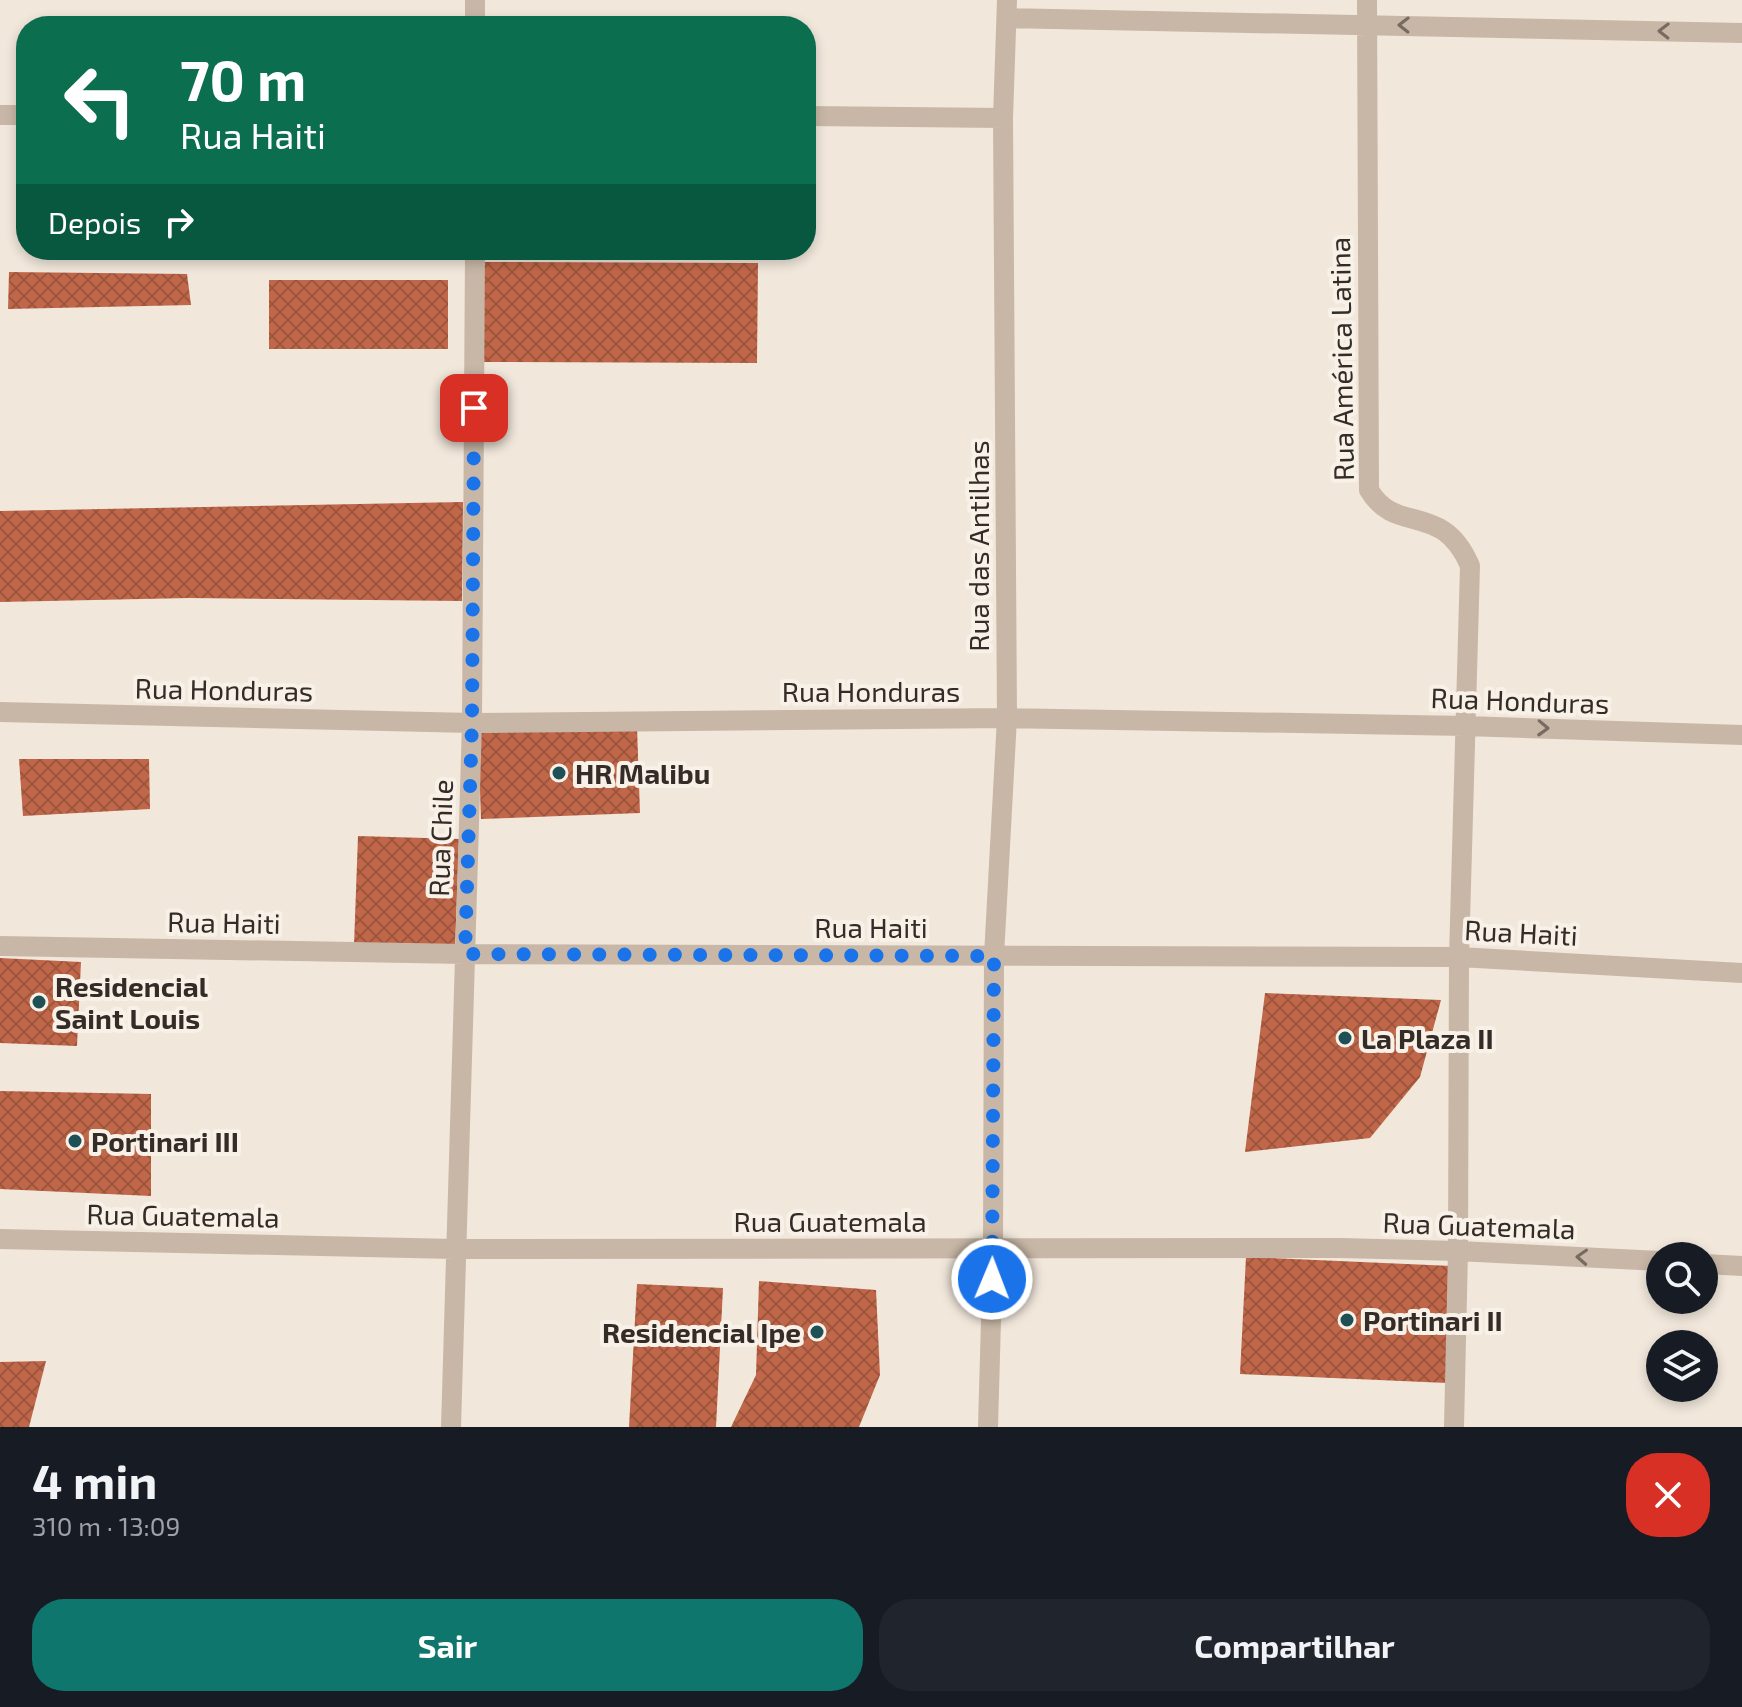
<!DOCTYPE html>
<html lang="pt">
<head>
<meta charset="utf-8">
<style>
  :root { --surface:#171b24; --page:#20242c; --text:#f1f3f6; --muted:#9ea1a6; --accent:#0f766e }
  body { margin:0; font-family:"Exo 2",sans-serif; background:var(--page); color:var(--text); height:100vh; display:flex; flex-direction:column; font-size:30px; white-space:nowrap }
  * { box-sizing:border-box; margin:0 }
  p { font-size:26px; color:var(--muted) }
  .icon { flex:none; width:44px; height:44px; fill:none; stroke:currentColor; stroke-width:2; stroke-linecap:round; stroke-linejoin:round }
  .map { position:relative; height:1427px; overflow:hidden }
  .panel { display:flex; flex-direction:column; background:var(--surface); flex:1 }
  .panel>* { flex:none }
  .banner { position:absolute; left:16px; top:16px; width:800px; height:244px; border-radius:32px; box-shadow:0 4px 12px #0003; background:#0b6e4f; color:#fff; overflow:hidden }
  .fabs { position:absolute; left:1646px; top:1242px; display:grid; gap:16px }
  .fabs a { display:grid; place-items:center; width:72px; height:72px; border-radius:50%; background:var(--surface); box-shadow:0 4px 12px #0003; font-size:40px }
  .pin { position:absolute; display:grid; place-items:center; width:68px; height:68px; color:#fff; margin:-34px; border-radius:16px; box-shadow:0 4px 12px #0006 }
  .me { position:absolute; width:88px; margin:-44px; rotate:1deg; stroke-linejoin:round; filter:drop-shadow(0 0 6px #0008) }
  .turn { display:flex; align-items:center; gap:28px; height:168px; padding:0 32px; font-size:36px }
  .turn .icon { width:104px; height:104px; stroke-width:2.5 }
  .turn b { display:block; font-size:56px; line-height:68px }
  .then { display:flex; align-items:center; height:76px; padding:0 32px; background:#0003; gap:16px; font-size:30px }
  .round { display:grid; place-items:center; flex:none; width:84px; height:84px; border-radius:32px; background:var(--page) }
  .overview { display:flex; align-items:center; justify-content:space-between; height:136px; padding:0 32px }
  h1 { font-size:48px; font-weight:700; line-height:60px }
  .button { display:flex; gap:16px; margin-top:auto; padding:16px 32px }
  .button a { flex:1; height:92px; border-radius:32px; background:var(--accent); color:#fff; font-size:32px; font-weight:700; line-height:92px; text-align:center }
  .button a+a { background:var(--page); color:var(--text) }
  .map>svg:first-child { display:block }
</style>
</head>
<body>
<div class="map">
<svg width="1742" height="1427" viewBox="0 0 1742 1427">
  <defs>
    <pattern id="building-cross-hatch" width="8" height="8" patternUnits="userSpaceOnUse" patternTransform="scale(2)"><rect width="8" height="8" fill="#c16749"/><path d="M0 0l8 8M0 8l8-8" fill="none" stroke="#9e553d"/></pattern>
  </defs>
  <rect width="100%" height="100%" fill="#f1e7db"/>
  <!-- building -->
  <path fill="url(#building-cross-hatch)" d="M484,262L758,263L757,363L483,362Z
    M9,272L187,274L191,305L8,309Z
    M269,280H448V349H269Z
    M463,502L462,601L189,598L0,602V511Z
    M637,727L640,813L481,819L478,733Z
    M19,759H149L150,809L23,816Z
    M358,836L459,839L455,949L354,945Z
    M0,958L81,962L77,1046L0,1043Z
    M1265,993L1441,1000L1420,1077L1370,1138L1245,1152Z
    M0,1091L151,1094V1196L0,1189Z
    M1246,1257L1452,1266L1447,1383L1240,1374Z
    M759,1281L876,1290L880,1375L859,1427H731L756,1375Z
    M637,1284L723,1288L716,1427H629Z
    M46,1361L29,1427H0V1362Z"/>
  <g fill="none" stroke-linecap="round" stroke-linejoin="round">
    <!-- minor -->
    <path stroke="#c8b7a7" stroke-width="20" d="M475,0V26
      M1367,0L1369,490C1396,536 1442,500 1470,566L1459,957L1458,1251L1454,1427
      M1007,18L1742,33
      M0,115H26
      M806,116L1003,118
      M0,712L472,723L1007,718L1465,726L1742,735
      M0,946L465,954L1459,957L1742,973
      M0,1239L455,1249L1341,1248L1458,1251L1660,1261
      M1704,1264L1742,1266
      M451,1427L472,723L475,250
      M988,1427L993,1249L994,956L1007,718L1003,118L1007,0"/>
  </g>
  <!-- one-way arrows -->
  <defs><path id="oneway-chevron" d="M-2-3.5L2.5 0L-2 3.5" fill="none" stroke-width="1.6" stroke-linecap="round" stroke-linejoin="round" transform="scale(2)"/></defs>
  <g stroke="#776b61">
    <use href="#oneway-chevron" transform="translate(1404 25) rotate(-179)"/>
    <use href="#oneway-chevron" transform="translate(1664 31) rotate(-179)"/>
    <use href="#oneway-chevron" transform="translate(1543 728) rotate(2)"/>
    <use href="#oneway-chevron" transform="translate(1582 1257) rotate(-177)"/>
  </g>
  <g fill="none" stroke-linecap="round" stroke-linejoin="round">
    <!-- route -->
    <path stroke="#1a73e8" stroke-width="14" stroke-dasharray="0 25.2" d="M474,408L472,723L465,954L994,956L992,1279"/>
  </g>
  <!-- markers -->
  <g fill="#1f5055" stroke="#f8f1e7" stroke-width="3">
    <circle cx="559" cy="773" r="8"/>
    <circle cx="39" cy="1002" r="8"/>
    <circle cx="1345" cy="1038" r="8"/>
    <circle cx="75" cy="1141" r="8"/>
    <circle cx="1347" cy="1320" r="8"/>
    <circle cx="817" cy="1332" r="8"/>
  </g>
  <g text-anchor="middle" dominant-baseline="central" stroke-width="8" stroke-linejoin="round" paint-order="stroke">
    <!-- street labels -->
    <g font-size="28" fill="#352c28" stroke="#f8f1e7">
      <text transform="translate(1341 359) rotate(-91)">Rua América Latina</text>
      <text transform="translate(978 546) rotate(-90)">Rua das Antilhas</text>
      <text transform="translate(224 689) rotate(1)">Rua Honduras</text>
      <text x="871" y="691">Rua Honduras</text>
      <text transform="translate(1520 700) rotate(2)">Rua Honduras</text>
      <text transform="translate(440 838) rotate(-88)">Rua Chile</text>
      <text transform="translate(224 922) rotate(1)">Rua Haiti</text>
      <text x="871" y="927">Rua Haiti</text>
      <text transform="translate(1521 932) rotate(3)">Rua Haiti</text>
      <text transform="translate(183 1215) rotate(1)">Rua Guatemala</text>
      <text x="830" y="1221">Rua Guatemala</text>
      <text transform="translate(1479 1225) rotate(2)">Rua Guatemala</text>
    </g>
    <!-- poi labels -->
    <g font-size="28" font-weight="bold" fill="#352c28" stroke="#f8f1e7" text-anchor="start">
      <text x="575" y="773">HR Malibu</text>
      <text x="55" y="986">Residencial<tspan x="55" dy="32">Saint Louis</tspan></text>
      <text x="1361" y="1038">La Plaza II</text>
      <text x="91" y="1141">Portinari III</text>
      <text x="1363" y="1320">Portinari II</text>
      <text x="801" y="1332" text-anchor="end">Residencial Ipe</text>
    </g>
  </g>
</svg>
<div class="fabs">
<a><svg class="icon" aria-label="search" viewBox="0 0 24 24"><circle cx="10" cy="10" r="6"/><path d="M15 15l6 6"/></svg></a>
<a><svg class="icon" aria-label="layers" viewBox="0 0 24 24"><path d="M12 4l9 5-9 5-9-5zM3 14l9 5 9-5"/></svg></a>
</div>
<div class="pin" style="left:474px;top:408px;background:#d93025"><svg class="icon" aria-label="arrive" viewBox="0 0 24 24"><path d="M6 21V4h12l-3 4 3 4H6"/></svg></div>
<svg class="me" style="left:992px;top:1279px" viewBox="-20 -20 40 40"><circle r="17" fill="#1a73e8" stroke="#fff" stroke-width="3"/><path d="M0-11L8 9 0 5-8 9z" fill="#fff"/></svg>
<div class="banner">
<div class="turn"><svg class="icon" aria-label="left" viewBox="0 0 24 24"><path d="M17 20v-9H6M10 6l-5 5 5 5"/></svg><div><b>70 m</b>Rua Haiti</div></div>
<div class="then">Depois<svg class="icon" aria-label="right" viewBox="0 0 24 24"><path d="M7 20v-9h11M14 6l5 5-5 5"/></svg></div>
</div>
</div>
<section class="panel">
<div class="overview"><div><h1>4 min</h1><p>310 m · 13:09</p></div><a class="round" style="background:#d93025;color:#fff"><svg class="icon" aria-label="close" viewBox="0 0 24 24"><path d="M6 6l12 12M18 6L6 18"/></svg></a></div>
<div class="button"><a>Sair</a><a>Compartilhar</a></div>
</section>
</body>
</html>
